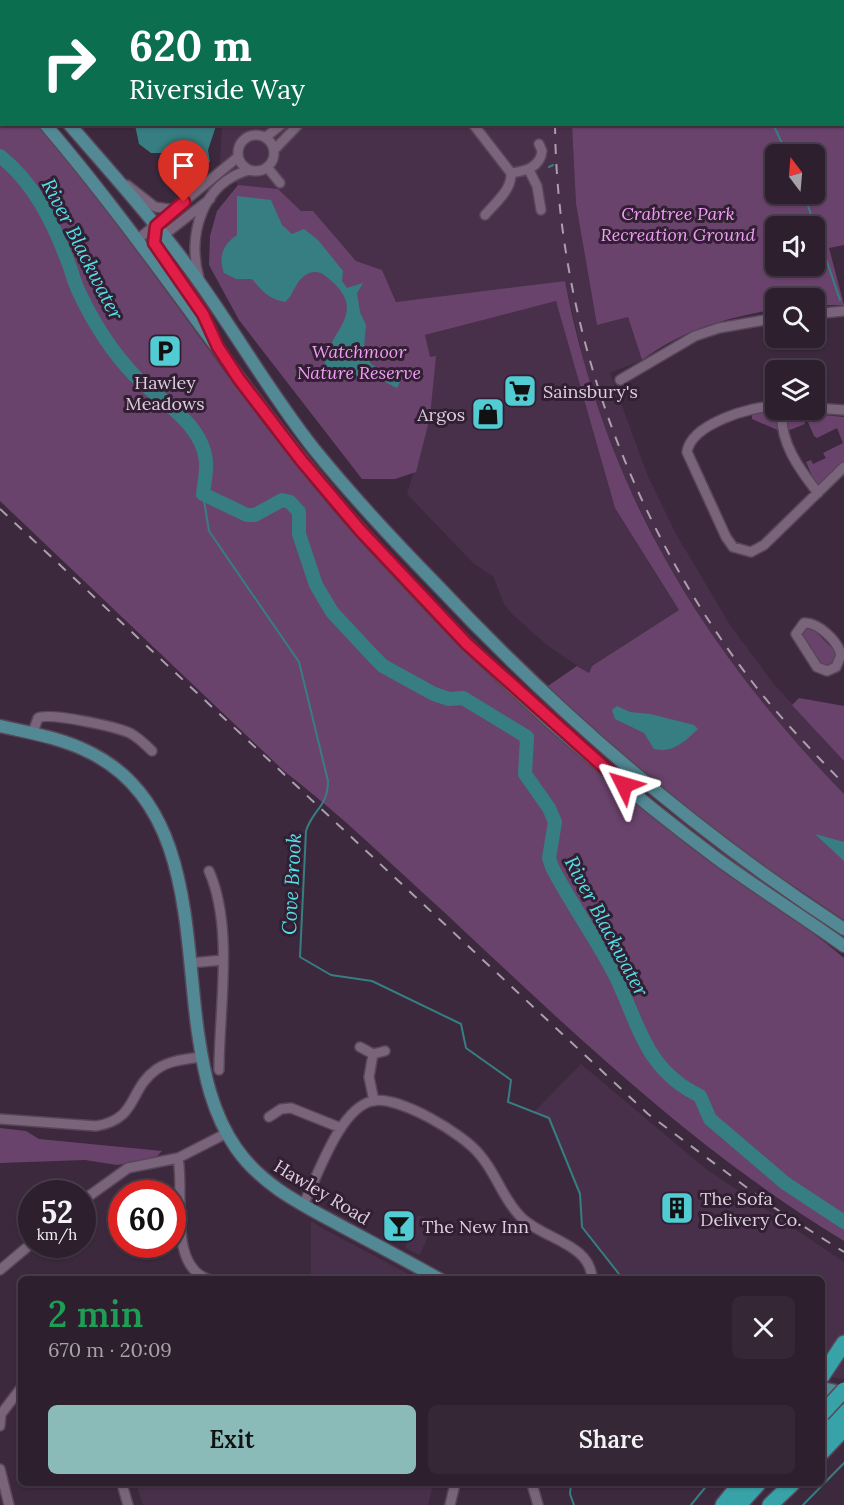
<!DOCTYPE html>
<html lang="en">
<head>
<meta charset="utf-8">
<style>
  :root { --surface:#2d1f2e; --page:#352736; --text:#f1f3f6; --muted:#a7a2aa; --line:#483d4a; --accent:#8bbbb9 }
  body { margin:0; font-family:Lora,serif; background:var(--page); color:var(--text); height:100vh; display:flex; flex-direction:column; font-size:22px; white-space:nowrap }
  * { box-sizing:border-box; margin:0 }
  p { font-size:20px; color:var(--muted) }
  .icon { flex:none; width:33px; height:33px; fill:none; stroke:currentColor; stroke-width:2; stroke-linecap:round; stroke-linejoin:round }
  .map { position:relative; flex:1; overflow:hidden }
  .details { position:absolute; left:18px; top:1276px; width:807px; height:210px; display:flex; flex-direction:column; background:var(--surface); border-radius:9px; box-shadow:0 2px 4px #0004,0 0 0 2px var(--line) }
  .details>* { flex:none }
  .banner { position:absolute; left:0px; top:0px; width:844px; height:126px; box-shadow:0 2px 4px #0004,0 0 0 2px var(--line); background:#0b6e4f; color:#fff; overflow:hidden }
  .needle { width:39px; rotate:344deg }
  .buttons { position:absolute; left:765px; top:144px; display:grid; gap:12px }
  .buttons a { display:grid; place-items:center; width:60px; height:60px; border-radius:9px; background:var(--surface); box-shadow:0 2px 4px #0004,0 0 0 2px var(--line); font-size:30px }
  .speed { position:absolute; left:18px; top:1180px; display:flex; gap:12px; font-size:30px; font-weight:700; text-align:center }
  .speed>* { display:grid; place-content:center; width:78px; height:78px; border-radius:50%; background:var(--surface); box-shadow:0 2px 4px #0004,0 0 0 2px var(--line); line-height:1 }
  .speed small { font-size:15px; font-weight:400 }
  .speed .limit { border:9px solid #d22; background:#fff; color:#111 }
  .pin { position:absolute; display:grid; place-items:center; width:51px; height:51px; color:#fff; margin:-62px -26px; border-radius:50% 50% 50% 0; rotate:-45deg; box-shadow:0 0 6px #0007 }
  .pin .icon { rotate:45deg }
  .me { position:absolute; width:66px; margin:-33px; rotate:310deg; stroke-linejoin:round; filter:drop-shadow(0 0 4px #0008) }
  .turn { display:flex; align-items:center; gap:21px; height:126px; padding:0 30px; font-size:27px }
  .turn .icon { width:78px; height:78px; stroke-width:2.5 }
  .turn b { display:block; font-size:42px; line-height:51px }
  .round { display:grid; place-items:center; flex:none; width:63px; height:63px; border-radius:9px; background:var(--page) }
  .overview { display:flex; align-items:center; justify-content:space-between; height:102px; padding:0 30px }
  h1 { font-size:36px; font-weight:600; line-height:45px; color:#1e9e55 }
  .action { display:flex; gap:12px; margin-top:auto; padding:12px 30px }
  .action a { flex:1; height:69px; border-radius:9px; background:var(--accent); color:#111; font-size:24px; font-weight:600; line-height:69px; text-align:center }
  .action a+a { background:var(--page); color:var(--text) }
  .map>svg:first-child { display:block }
</style>
</head>
<body>
<div class="map">
<svg width="844" height="1505" viewBox="0 0 844 1505">
  <rect width="100%" height="100%" fill="#3c293d"/>
  <!-- built -->
  <path fill="#48304a" d="M0,0H149V1L2,2L1,20Z
    M165,0H578L161,2Z
    M222,125H572L576,204L597,325L628,317L642,360L610,373L647,474L675,532L730,625L773,683L844,761V794L782,729L755,696L723,654L668,565L623,475L603,424L587,376L565,281L396,302L382,270L356,261L313,211H301L278,189L238,185L220,163Z
    M556,301L615,508L679,610L592,666L588,673L548,646L512,614L504,604L493,576L474,564L407,494L430,417L435,357L430,358L425,335Z
    M581,1064L706,1169L844,1262V1379L822,1375V1280L618,1279L619,1274L582,1227L580,1194L549,1118L534,1112Z
    M418,1215L434,1221L420,1255L405,1248Z
    M311,1221L322,1228L418,1279H311Z
    M136,1484H433L428,1505H143Z"/>
  <!-- green -->
  <path fill="#6a436c" fill-rule="evenodd" d="M578,0H763L764,1H578Z
    M0,87L2,124L37,125L42,129C160,271 256,431 383,566C458,646 539,725 624,794C656,820 688,846 721,870C762,899 806,925 844,958V1241C695,1151 570,1030 444,912C391,864 340,814 284,771L0,501Z
    M844,102V245L829,248L844,305H815L814,298H776L775,309C723,319 686,328 642,360L628,317L597,325L576,204L572,125L843,124ZM814,154V194H776V154ZM776,226H814V266H776Z
    M238,185L278,189L301,211H313L356,261L382,270L396,302L565,281C604,486 700,646 844,794V920L728,842L637,772L542,690L577,666L589,673L592,666L679,610L615,508L556,301L425,335L430,357L436,356L430,417L416,472L395,479H362L239,320L209,265L210,236L217,211Z
    M763,410L780,411V431L752,419V412Z
    M804,413L844,417V461L817,487L806,462L811,460L813,464L826,458L823,453L843,443L837,428L817,438L814,436Z
    M785,414H803L805,424L790,430L787,427Z
    M805,627H811L837,653L833,664L826,667L819,664L800,633Z
    M799,698L844,706V761L792,705Z
    M0,1128L26,1131L39,1139L162,1151L154,1159L117,1165L85,1160L0,1163Z"/>
  <!-- water -->
  <path fill="#367e82" d="M135,125L216,126L208,150L210,162L203,165L190,153H151L139,144Z
    M237,196L271,200L282,225L292,234L304,229L318,240L343,271L342,281L347,288L363,283L357,293L360,312L366,325L364,347L371,364L400,382L397,388C390,385 382,379 375,377C358,373 343,383 327,378C326,372 324,364 325,359C334,326 370,309 324,275C317,270 309,272 303,277C294,284 294,295 285,302C269,299 262,291 252,279H236L224,273C218,257 223,244 237,235Z
    M617,706L630,712L650,714L694,725L698,729C685,741 673,754 654,749L644,733L615,719L612,710Z
    M815,834L844,842V861Z"/>
  <g fill="none" stroke-linecap="round" stroke-linejoin="round">
    <!-- stream -->
    <path stroke="#367e82" stroke-width="2" d="M773,124L787,154
      M549,167L553,165
      M804,194L840,300
      M203,494L209,531L299,662L328,781C328,807 313,809 306,831L300,957L331,975L372,981L461,1024L466,1048L511,1080L508,1102L549,1118L580,1194L582,1227L619,1274L618,1280
      M571,1484L570,1494L574,1505
      M691,1505L708,1484
      M803,1505L844,1463"/>
    <!-- river -->
    <path stroke="#367e82" stroke-width="14" d="M0,156C34,183 53,222 68,262C72,272 74,282 79,292C93,322 112,352 135,376C159,400 203,423 206,462C207,472 204,484 203,494L247,515H255L282,500L290,502L299,512V534L316,585L332,612L373,656L383,666L434,694L449,699L463,698L527,737L525,774L549,808L555,822L549,858L552,867C571,904 596,938 615,975C639,1024 645,1070 700,1096L710,1119L785,1183L844,1222"/>
    <defs>
      <path id="minor" d="M371,0L372,2
        M473,124L511,173C512,190 495,203 485,215
        M238 153a18 18 0 1 1 36 0a18 18 0 1 1-36 0Z
        M266,137L282,124
        M274,150L299,124
        M267,167L280,183
        M529,170L537,186L541,210
        M511,173C525,171 540,168 542,151L539,144
        M127,185L155,207L175,210
        M160,238L210,199
        M137,240L238,157
        M199,278C187,235 202,183 249,170
        M814,314L844,311
        M620,380L695,336L719,328L776,318
        M776,406C751,406 691,424 687,452L726,537L733,547L751,552L764,545L844,467
        M814,408L844,410
        M782,410C779,441 799,469 818,493
        M804,623C818,622 838,641 841,655L836,667L827,671L817,667L796,634Z
        M33,732L38,718C50,712 116,727 130,733C139,738 145,744 152,751
        M209,871C234,928 219,1009 219,1070
        M190,963L223,960
        M360,1047L373,1054L385,1051
        M373,1054L369,1077L374,1101
        M269,1117L281,1109L291,1108L341,1128
        M0,1119L96,1126C139,1119 128,1089 157,1069C170,1060 187,1059 202,1057
        M178,1158C185,1194 167,1267 210,1280
        M82,1201L128,1168L178,1158L227,1133
        M303,1205C318,1176 339,1109 372,1101C398,1095 464,1134 480,1155C496,1173 503,1199 520,1216C541,1239 592,1243 592,1280
        M0,1270L32,1243
        M0,1426L1,1414L21,1388
        M0,1469L9,1505
        M122,1484L128,1505
        M532,1484L538,1505
        M450,1505L455,1484"/>
      <path id="major" d="M0,52L2,53
        M0,74L2,75
        M45,124C156,254 246,399 358,527C464,650 586,760 715,857C757,888 802,916 844,946
        M69,124C115,177 162,229 202,286C240,340 273,397 314,449C352,496 393,540 435,583C559,715 692,830 844,929
        M156,226L154,243L203,314L209,328
        M0,726C31,733 62,738 91,753C193,804 184,936 198,1033C204,1074 212,1113 236,1148C263,1187 305,1206 345,1228C377,1245 409,1262 441,1280
        M822,1388L844,1393"/>
      <path id="highway" d="M822,1376L844,1343
        M822,1436L844,1412
        M822,1452L844,1429
        M723,1505L740,1484
        M739,1505L758,1484
        M770,1505L792,1484"/>
    </defs>
    <!-- minor casing -->
    <use href="#minor" stroke="#574658" stroke-width="12"/>
    <!-- major casing -->
    <use href="#major" stroke="#574658" stroke-width="15"/>
    <!-- highway casing -->
    <use href="#highway" stroke="#574658" stroke-width="18"/>
    <!-- minor -->
    <use href="#minor" stroke="#7a647b" stroke-width="9"/>
    <!-- major -->
    <use href="#major" stroke="#528995" stroke-width="12"/>
    <!-- highway -->
    <use href="#highway" stroke="#37a2a7" stroke-width="15"/>
    <!-- rail -->
    <path stroke="#ad9ead" stroke-width="2" stroke-dasharray="10 10" stroke-linecap="butt" d="M565,2V0
      M555,124C557,325 631,525 753,683C781,719 813,752 844,784
      M0,509L648,1114L773,1207L844,1252"/>
    <defs>
      <path id="highway-bridge" d="M822,1414L844,1390"/>
    </defs>
    <!-- highway-bridge casing -->
    <use href="#highway-bridge" stroke="#574658" stroke-width="18" stroke-linecap="butt"/>
    <!-- highway-bridge -->
    <use href="#highway-bridge" stroke="#37a2a7" stroke-width="15"/>
  </g>
  <g fill="none" stroke-linecap="round" stroke-linejoin="round">
    <defs>
      <path id="route" d="M184,202L156,226L154,243L203,314L218,347L239,379L301,460L360,530L467,644L624,785"/>
    </defs>
    <!-- route casing -->
    <use href="#route" stroke="#92132f" stroke-width="15"/>
    <!-- route -->
    <use href="#route" stroke="#e11d48" stroke-width="10"/>
  </g>
  <!-- icons -->
  <defs>
    <symbol id="parking-square" viewBox="-11 -11 22 22"><rect x="-9" y="-9" width="18" height="18" rx="4" fill="#51ccd2" stroke="#321f33"/><path d="M-3.5-5.5H1a3.5 3.5 0 0 1 0 7H-1V5.5H-3.5ZM-1-3.4V-.6H.8a1.4 1.4 0 0 0 0-2.8Z" fill="#111"/></symbol>
    <symbol id="supermarket-square" viewBox="-11 -11 22 22"><rect x="-9" y="-9" width="18" height="18" rx="4" fill="#51ccd2" stroke="#321f33"/><path d="M-6-5.5h2.5l.6 2H6L4.5 2H-2.5L-4.4-4H-6ZM-1.5 3.2a1.3 1.3 0 1 0 .1 0ZM3 3.2a1.3 1.3 0 1 0 .1 0Z" fill="#111"/></symbol>
    <symbol id="shop-square" viewBox="-11 -11 22 22"><rect x="-9" y="-9" width="18" height="18" rx="4" fill="#51ccd2" stroke="#321f33"/><path d="M-5-2.5h2.3a2.7 3.5 0 0 1 5.4 0H5L5.5 6h-11ZM-1.5-2.5h3a1.5 2.3 0 0 0-3 0Z" fill="#111"/></symbol>
    <symbol id="building-square" viewBox="-11 -11 22 22"><rect x="-9" y="-9" width="18" height="18" rx="4" fill="#51ccd2" stroke="#321f33"/><path d="M-4-6H4V6H1V3H-1V6H-4ZM-2.5-4.3h1.7v1.8h-1.7ZM.8-4.3h1.7v1.8H.8ZM-2.5-1h1.7V.8h-1.7ZM.8-1h1.7V.8H.8Z" fill="#111"/></symbol>
    <symbol id="bar-square" viewBox="-11 -11 22 22"><rect x="-9" y="-9" width="18" height="18" rx="4" fill="#51ccd2" stroke="#321f33"/><path d="M-6-5H6L.8 .8V4.5H3.5V6h-7V4.5H-.8V.8Z" fill="#111"/></symbol>
  </defs>
  <g fill-rule="evenodd">
    <use href="#parking-square" x="146" y="332" width="38" height="38"/>
    <use href="#supermarket-square" x="501" y="372" width="38" height="38"/>
    <use href="#shop-square" x="469" y="395" width="38" height="38"/>
    <use href="#building-square" x="658" y="1189" width="38" height="38"/>
    <use href="#bar-square" x="380" y="1207" width="38" height="38"/>
  </g>
  <g text-anchor="middle" dominant-baseline="central" stroke-width="6" stroke-linejoin="round" paint-order="stroke">
    <!-- park labels -->
    <g font-size="18" font-style="italic" fill="#f09df5" stroke="#321f33">
      <text x="678" y="213">Crabtree Park<tspan x="678" dy="21">Recreation Ground</tspan></text>
      <text x="359" y="351">Watchmoor<tspan x="359" dy="21">Nature Reserve</tspan></text>
    </g>
    <!-- poi labels -->
    <g font-size="18" fill="#dccfdc" stroke="#321f33" text-anchor="start">
      <text x="165" y="382" text-anchor="middle">Hawley<tspan x="165" dy="21">Meadows</tspan></text>
      <text x="543" y="391">Sainsbury's</text>
      <text x="465" y="414" text-anchor="end">Argos</text>
      <text x="700" y="1198">The Sofa<tspan x="700" dy="21">Delivery Co.</tspan></text>
      <text x="422" y="1226">The New Inn</text>
    </g>
    <!-- street labels -->
    <g font-size="18" fill="#dccfdc" stroke="#321f33">
      <text transform="translate(322 1192) rotate(31)">Hawley Road</text>
    </g>
    <!-- water labels -->
    <g font-size="20" font-style="italic" fill="#53e0e7" stroke="#321f33">
      <text transform="translate(83 249) rotate(63)">River Blackwater</text>
      <text transform="translate(291 884) rotate(-87)">Cove Brook</text>
      <text transform="translate(607 926) rotate(62)">River Blackwater</text>
    </g>
  </g>
</svg>
<div class="buttons">
<a><svg class="needle" viewBox="-14 -14 28 28"><path d="M0-13l5 13h-10z" fill="#e53935"/><path d="M0 13l5-13h-10z" fill="#a7a2aa"/></svg></a>
<a><svg class="icon" aria-label="sound" viewBox="0 0 24 24"><path d="M4 9h4l5-4v14l-5-4H4zM17 9q2 3 0 6"/></svg></a>
<a><svg class="icon" aria-label="search" viewBox="0 0 24 24"><circle cx="10" cy="10" r="6"/><path d="M15 15l6 6"/></svg></a>
<a><svg class="icon" aria-label="layers" viewBox="0 0 24 24"><path d="M12 4l9 5-9 5-9-5zM3 14l9 5 9-5"/></svg></a>
</div>
<div class="speed"><div>52<small>km/h</small></div><div class="limit">60</div></div>
<div class="pin" style="left:184px;top:202px;background:#d93025"><svg class="icon" aria-label="arrive" viewBox="0 0 24 24"><path d="M6 21V4h12l-3 4 3 4H6"/></svg></div>
<svg class="me" style="left:624px;top:785px" viewBox="-20 -20 40 40"><path d="M0-17L14 15 0 8-14 15z" fill="#e11d48" stroke="#fff" stroke-width="4"/></svg>
<div class="banner">
<div class="turn"><svg class="icon" aria-label="right" viewBox="0 0 24 24"><path d="M7 20v-9h11M14 6l5 5-5 5"/></svg><div><b>620 m</b>Riverside Way</div></div>
</div>
<section class="details">
<div class="overview"><div><h1>2 min</h1><p>670 m · 20:09</p></div><a class="round"><svg class="icon" aria-label="close" viewBox="0 0 24 24"><path d="M6 6l12 12M18 6L6 18"/></svg></a></div>
<div class="action"><a>Exit</a><a>Share</a></div>
</section>
</div>
</body>
</html>
